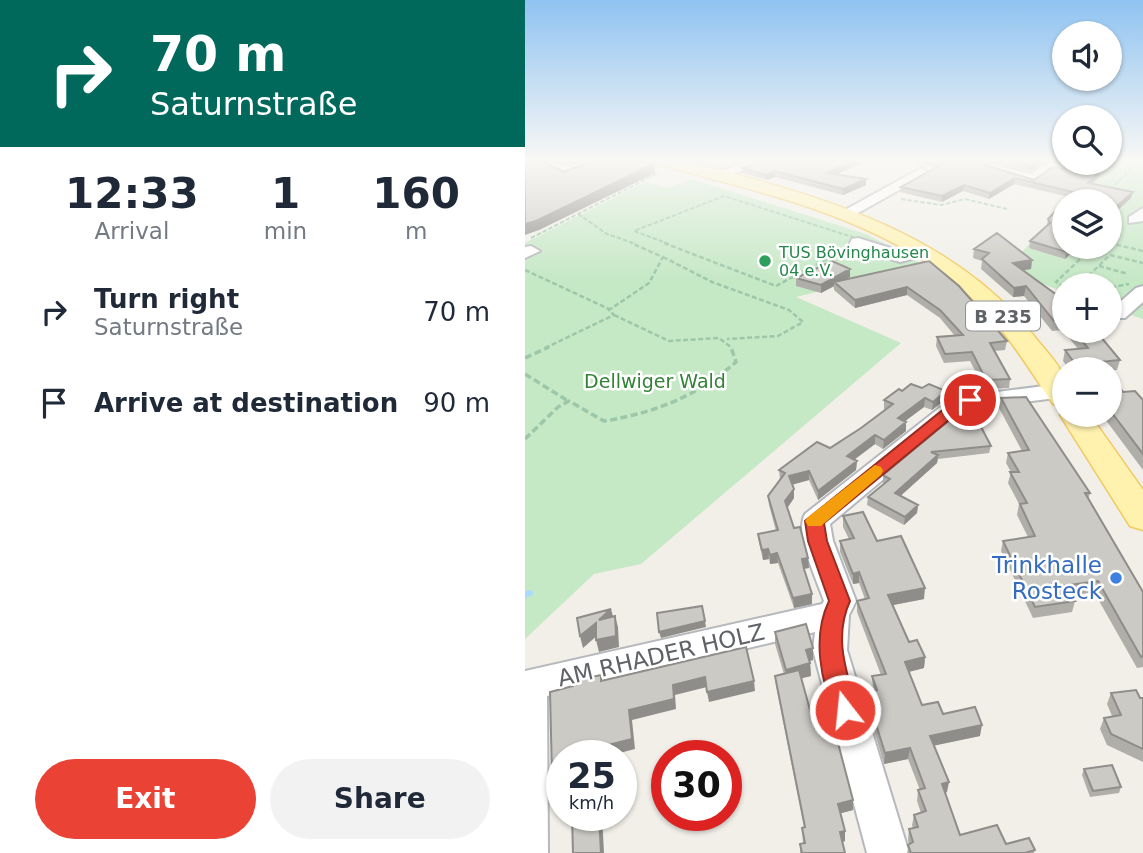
<!DOCTYPE html>
<html lang="en">
<head>
<meta charset="utf-8">
<style>
  :root { --surface:#fff; --page:#f2f2f3; --text:#1f2937; --muted:#747a83; --accent:#ea4335 }
  body { margin:0; font-family:"DejaVu Sans",sans-serif; background:var(--page); color:var(--text); height:100vh; display:flex; flex-direction:column; font-size:26px; white-space:nowrap }
  * { box-sizing:border-box; margin:0 }
  p { font-size:23px; color:var(--muted) }
  .icon { flex:none; width:38px; height:38px; fill:none; stroke:currentColor; stroke-width:2; stroke-linecap:round; stroke-linejoin:round }
  .map { position:relative; flex:1; overflow:hidden }
  .details { display:flex; flex-direction:column; background:var(--surface); width:525px }
  .details>* { flex:none }
  .guide { background:#00695c; color:#fff; overflow:hidden }
  .buttons { position:absolute; left:527px; top:21px; display:grid; gap:14px }
  .buttons a { display:grid; place-items:center; width:70px; height:70px; border-radius:50%; background:var(--surface); box-shadow:0 2px 5px #0004; font-size:35px }
  .speed { position:absolute; left:21px; top:740px; display:flex; gap:14px; font-size:35px; font-weight:700; text-align:center }
  .speed>* { display:grid; place-content:center; width:91px; height:91px; border-radius:50%; background:var(--surface); box-shadow:0 2px 5px #0004; line-height:1 }
  .speed small { font-size:18px; font-weight:400 }
  .speed .limit { border:10px solid #d22; background:#fff; color:#111 }
  .pin { position:absolute; display:grid; place-items:center; width:60px; height:60px; color:#fff; margin:-30px; border:4px solid #fff; border-radius:50%; box-shadow:0 2px 7px #0007 }
  .me { position:absolute; width:77px; margin:-38px; rotate:344deg; stroke-linejoin:round; filter:drop-shadow(0 0 5px #0008) }
  .turn { display:flex; align-items:center; gap:24px; height:147px; padding:0 35px; font-size:32px }
  .turn .icon { width:91px; height:91px; stroke-width:2.5 }
  .turn b { display:block; font-size:49px; line-height:60px }
  .eta { display:flex; justify-content:space-evenly; align-items:center; height:119px; text-align:center }
  .eta b { font-size:42px; font-weight:700; line-height:49px }
  .primary-button { display:flex; gap:14px; margin-top:auto; padding:14px 35px }
  .primary-button a { flex:1; height:80px; border-radius:42px; background:var(--accent); color:#fff; font-size:28px; font-weight:700; line-height:80px; text-align:center }
  .primary-button a+a { background:var(--page); color:var(--text) }
  ul { padding:0; list-style:none }
  li { display:flex; align-items:center; gap:21px; height:91px; padding:0 35px }
  li div { flex:1 }
  li b { display:block; font-size:26px }
  li em { font-style:normal }
  main { display:flex; flex:1; min-height:0 }
  .map>svg:first-child { display:block }
</style>
</head>
<body>
<main>
<section class="details">
<div class="guide">
<div class="turn"><svg class="icon" aria-label="right" viewBox="0 0 24 24"><path d="M7 20v-9h11M14 6l5 5-5 5"/></svg><div><b>70 m</b>Saturnstraße</div></div>
</div>
<div class="eta">
<div><b>12:33</b><p>Arrival</p></div>
<div><b>1</b><p>min</p></div>
<div><b>160</b><p>m</p></div>
</div>
<ul>
<li><svg class="icon" aria-label="right" viewBox="0 0 24 24"><path d="M7 20v-9h11M14 6l5 5-5 5"/></svg><div><b>Turn right</b><p>Saturnstraße</p></div><em>70 m</em></li>
<li><svg class="icon" aria-label="arrive" viewBox="0 0 24 24"><path d="M6 21V4h12l-3 4 3 4H6"/></svg><div><b>Arrive at destination</b></div><em>90 m</em></li>
</ul>
<div class="primary-button"><a>Exit</a><a>Share</a></div>
</section>
<div class="map">
<svg width="618" height="853" viewBox="0 0 618 853">
  <rect width="100%" height="100%" fill="#f1efe8"/>
  <!-- green -->
  <path fill="#c5e8c5" d="M585,161H618V319L585,308L584,285H539V292L481,270L539,205V247H584V201L557,187L578,163Z
    M167,179L341,234L399,265L271,297L376,343L116,564L69,574L0,639V243L120,182L143,188Z"/>
  <g fill="none" stroke-linecap="round" stroke-linejoin="round">
    <!-- stream -->
    <path stroke="#aadaff" stroke-width="6" d="M0,595L5,593"/>
    <defs>
      <path id="minor" d="M2,161H22L59,171C46,181 14,171 2,161Z
        M224,161H245L190,180L183,176Z
        M429,161H452L506,174L523,162L544,168L537,172L526,170L509,183Z
        M396,168L403,172L401,175L324,218H314L311,215Z
        M618,208V221L604,223V217Z
        M333,238L375,251L396,246L405,251L402,255L375,262L327,247L325,243L327,239Z
        M6,246L15,251L0,258V247Z
        M618,286V302L600,318H586V310L611,288Z
        M534,384L539,385V397L442,409L305,524L308,541L331,601L324,615L322,650L384,853H342L288,650L290,632L22,696L23,853H0V671L297,604L299,601C292,580 269,533 280,514L427,398Z"/>
      <path id="major" d="M133,161C170,161 205,173 242,183C346,213 445,253 513,341C521,351 533,363 538,375C542,383 539,398 539,407L528,404C505,370 484,335 455,306C371,221 246,195 135,165Z
        M539,409V415H565L618,490V530L605,526L535,415Z"/>
    </defs>
    <!-- minor casing -->
    <use href="#minor" stroke="#b5b8bc" stroke-width="4"/>
    <!-- major casing -->
    <use href="#major" stroke="#f2c960" stroke-width="3"/>
    <!-- path-far2 -->
    <path stroke="#9cc7a9" stroke-width="2" stroke-dasharray="4.5 2" stroke-linecap="butt" d="M585,190L614,161
      M376,199L416,205L440,199L482,209
      M53,214L82,234L111,244
      M584,231L596,220
      M6,238L133,173
      M584,243L590,244
      M144,244L109,231L199,196L337,240L329,244"/>
    <!-- path-far1 -->
    <path stroke="#9cc7a9" stroke-width="2.5" stroke-dasharray="5 2.5" stroke-linecap="butt" d="M139,243L251,286L332,243
      M584,243L618,251
      M138,257L187,282L264,310L278,322L253,336L202,339
      M574,266L603,274
      M0,270L84,309
      M558,281L585,255L618,263
      M539,287L531,282L568,247
      M593,295L588,287L604,284
      M89,315L144,341L194,338L207,348
      M20,348L89,315L84,310L124,283L138,257L106,243"/>
    <!-- path -->
    <path stroke="#9cc7a9" stroke-width="3.5" stroke-dasharray="7 3.5" stroke-linecap="butt" d="M0,358L24,347
      M0,374L43,401
      M0,439L33,407L44,401L79,421C130,413 172,396 211,362L206,347"/>
    <!-- minor -->
    <use href="#minor" fill="#fff" fill-rule="evenodd"/>
    <!-- major -->
    <use href="#major" fill="#fff2af" fill-rule="evenodd"/>
  </g>
  <!-- wall -->
  <path fill="#afaea9" d="M0,161H59L50,164L18,162L39,172L129,164L130,173L14,230Z
    M381,161H447L509,180L538,169L576,170L575,176L567,184L606,198L584,218V201L544,197L489,184L464,199L438,191L417,202L375,192L376,187L411,167Z
    M464,161H520L505,171Z
    M527,161H539V163H543L541,165Z
    M217,168L311,175L341,185L318,195L250,177L242,180L217,173Z
    M523,219L539,247H553L540,259L504,248L505,241L522,225Z
    M449,249L507,260L506,269L498,270L536,298L539,297V331H570L595,360L592,370L584,371V369H544L538,361L540,350L553,349L538,330L527,331L499,296L488,297L456,269L457,261L448,258Z
    M404,261L482,341L480,350L469,351L485,379L484,388L460,389L445,361L419,363L411,346L412,337L430,336L415,318L382,295L330,308L309,290V286L296,293L271,286V278L325,269V277L319,280Z
    M584,375L598,392L618,400V470L577,415H584Z
    M397,388L421,391L420,400L407,410L399,407L379,422L381,431L358,449L350,444L329,460L332,461L331,470L293,500L284,480L267,485L269,498L262,508L269,528L283,558L284,568L278,569L287,594V604L269,608L253,563L245,564L244,559L238,560L234,543L233,534L251,531L244,505L243,496L255,480L254,470L305,448L336,428L361,410L359,409V400L377,391Z
    M476,398L565,493L563,500L618,592V667L612,668L569,592L545,596L550,601L547,612L508,618L476,551L478,541L503,537L492,515L494,504L483,483L486,472L481,463L483,453L497,451L474,408Z
    M444,404L466,446L464,453L413,459L412,463L375,496L393,505L392,513L379,525L342,505L343,497L359,484L358,483V475Z
    M318,516L352,541L399,599L368,605L384,642L400,657L399,668L384,672L397,705L418,714L455,736L409,745L422,792L420,793L435,835L510,850L509,853H382L384,845L383,840L384,829L388,828L387,825L389,815L396,813L392,801L393,790H395L383,759L359,764L341,703V692L348,690L347,676L356,675L332,612V601L340,599L334,583L328,584L315,552V541L324,539L318,527Z
    M250,632L288,648V660L285,661L286,676L276,678L290,728L328,810L316,813L320,831V841L317,842L320,853H275V844L278,843L277,828L279,827L251,686L250,676L259,674L250,644Z
    M586,693L618,698V762L582,745L575,729L579,718L587,716L582,704Z
    M559,769L596,787L594,793L565,797L557,775Z"/>
  <!-- shaded-wall -->
  <path fill="#8f8d8a" d="M329,161H341L302,179V173Z
    M513,161H520L505,171L506,166Z
    M129,164L130,173L14,230L0,235V224Z
    M576,170L575,176L562,189L563,183Z
    M250,171V177L242,180L241,175Z
    M490,178L489,184L464,199L465,193Z
    M341,179V185L318,195V189Z
    M439,185L438,191L417,202V196Z
    M608,192L606,198L584,218V213Z
    M547,247H553L540,259L541,252Z
    M507,260L506,269L486,272L488,263Z
    M325,269V277L311,284L309,282V286L296,293V285Z
    M501,286L499,296L488,297L489,288Z
    M382,287V295L330,308V300Z
    M421,391L420,400L407,410L408,402Z
    M400,398L399,407L372,427L373,418Z
    M381,422V431L358,449L359,440Z
    M350,435V444L322,465V456Z
    M413,455L412,463L370,501V493Z
    M332,461L331,470L293,500V491Z
    M284,471V480L265,485L264,476Z
    M269,489V498L261,510L260,501Z
    M393,505L392,513L379,525L380,517Z
    M243,549L244,559L238,560L237,550Z
    M252,553L253,563L245,564V555Z
    M283,558L284,568L277,569V559Z
    M334,572V583L328,584V574Z
    M400,588L399,599L363,606V595Z
    M287,594V604L269,608L268,598Z
    M86,609L89,620H74Z
    M90,616L93,627L94,647L74,652L71,640Z
    M180,621L181,627L136,638L134,632Z
    M71,623L74,634L58,648L55,636Z
    M288,648V660L281,662V650Z
    M400,657L399,668L379,673L380,662Z
    M285,663L286,676L262,682L261,670Z
    M180,677L182,687L150,695L151,709L107,720L110,749L83,756H75V747L104,710L148,685Z
    M229,681L230,691L184,702L182,692Z
    M457,725L455,736L403,747L405,736Z
    M385,748L383,759L359,764L360,753Z
    M37,771V782L31,784L27,774Z
    M424,782L422,792L416,794L417,784Z
    M209,800L210,806L201,808V802Z
    M328,800V810L313,814V804Z
    M74,816H77L79,853H76Z
    M320,831V841L315,843V832Z"/>
  <!-- building -->
  <path fill="#cccac5" stroke="#8f8d8a" stroke-width="2" d="M0,161H17L39,172L69,161H119L129,164L11,221L0,224Z
    M236,161H329L302,173L341,179L318,189L250,171L241,175L217,168Z
    M408,161H447L509,180L528,167L538,169L546,165L576,170L563,183L608,192L584,213V201H540L548,192L490,178L465,193L439,185L417,196L376,187L419,163Z
    M487,161H513L506,166Z
    M539,202V247H547L541,252L505,241L525,223L523,219Z
    M472,233L507,260L488,263L536,298L539,297V320L529,321L501,286L489,288L457,259L464,253L449,249Z
    M307,261L325,269L296,285L271,278Z
    M404,261L434,286L482,341L465,343L485,379L461,380L447,352L420,354L412,337L438,335L415,310L382,287L330,300L309,282Z
    M549,331H571L595,360L574,362L580,369H554L540,350L563,348Z
    M584,375L598,392L610,391L618,400V454L584,409Z
    M386,384L397,388L404,384L421,391L408,402L400,398L373,418L381,422L359,440L350,435L322,456L332,461L293,491L284,471L264,476L269,489L260,501L269,528L275,527L283,558L277,559L279,569L287,594L268,598L252,553L245,555L243,549L237,550L233,534L253,530L243,496L260,473L254,470L292,442L305,448L336,428L368,404L359,400L374,389L377,391Z
    M501,397L565,493H560L618,592V656L616,657L573,581L537,586L550,601L510,607L478,541L510,536L495,504L502,503L485,472H494L483,453L504,450L476,398Z
    M444,404L466,446L406,452L413,455L370,493L393,505L380,517L343,497L365,479L358,475Z
    M338,512L352,541L376,536L400,588L363,595L384,642L392,640L400,657L380,662L397,705L413,702L418,714L450,707L457,725L405,736L424,782L417,784L435,835L472,825L481,844L504,838L510,850L500,853H386L383,845L388,842L384,829L393,827L389,815L401,811L393,790L400,788L385,748L360,753L341,692L352,690L347,676L361,674L332,601L344,598L334,572L328,574L315,541L329,538L318,516Z
    M177,606L180,621L134,632L132,613Z
    M86,609L74,620L90,616L91,636L71,640V623L55,636L52,618Z
    M281,624L288,648L281,650L285,663L261,670L250,632Z
    M221,647L229,681L182,692L180,677L148,685L149,699L104,710L107,739L75,747V756H37V771L27,774L25,692L48,686V681L76,675V681Z
    M274,670L290,728L308,724L328,800L313,804L320,831L315,832L320,853H277L275,844L280,843L277,828L280,827L250,676Z
    M611,690L615,698H618V749L586,734L579,718L596,715L586,693Z
    M587,765L596,787L568,791L559,769Z
    M206,782L209,800L201,802V783Z
    M47,816H74L76,853H48Z"/>
  <!-- sky -->
  <linearGradient id="sky" x2="0" y2="1"><stop stop-color="#8fc3f1"/><stop offset="0.57" stop-color="#f9f8f5"/><stop offset="1" stop-color="#f9f8f5" stop-opacity="0"/></linearGradient>
  <rect width="618" height="281" fill="url(#sky)"/>
  <!-- route -->
  <path fill="#ea4335" stroke="#982c22" stroke-width="2" d="M445,395L451,397V403L441,406L299,523L302,541L325,601C308,638 322,673 332,710L328,717L320,720L312,717C295,682 287,636 304,601L283,541L280,521L430,400Z"/>
  <!-- slow -->
  <path fill="#f59e0b" d="M350,465L356,467L358,471L356,475L296,526H283L280,521L283,517Z"/>
  <!-- markers -->
  <circle fill="#2e9e5b" stroke="#fff" stroke-width="2.5" cx="240" cy="261" r="7"/>
  <circle fill="#3f7fe0" stroke="#fff" stroke-width="2.5" cx="591" cy="578" r="7"/>
  <g text-anchor="middle" dominant-baseline="central" stroke-width="5" stroke-linejoin="round" paint-order="stroke">
    <!-- far-leisure labels -->
    <g font-size="16" fill="#27864d" stroke="#fff" text-anchor="start">
      <text x="254" y="252">TUS Bövinghausen<tspan x="254" dy="18">04 e.V.</tspan></text>
    </g>
    <!-- shield labels -->
    <rect fill="#fff" stroke="#8f9295" stroke-width="2" x="441" y="301.5" width="74" height="29" rx="5"/>
    <g font-size="18" font-weight="bold" fill="#5f6368">
      <text x="478" y="316">B 235</text>
    </g>
    <!-- park labels -->
    <g font-size="19" fill="#348238" stroke="#fff">
      <text x="130" y="381">Dellwiger Wald</text>
    </g>
    <!-- near-shop labels -->
    <g font-size="23" fill="#366cbe" stroke="#fff" text-anchor="end">
      <text x="577" y="565">Trinkhalle<tspan x="577" dy="26">Rosteck</tspan></text>
    </g>
    <!-- near-street labels -->
    <g font-size="23" fill="#5f6368" stroke="#fff">
      <text transform="translate(136 655) rotate(-13)">AM RHADER HOLZ</text>
    </g>
  </g>
</svg>
<div class="buttons">
<a><svg class="icon" aria-label="sound" viewBox="0 0 24 24"><path d="M4 9h4l5-4v14l-5-4H4zM17 9q2 3 0 6"/></svg></a>
<a><svg class="icon" aria-label="search" viewBox="0 0 24 24"><circle cx="10" cy="10" r="6"/><path d="M15 15l6 6"/></svg></a>
<a><svg class="icon" aria-label="layers" viewBox="0 0 24 24"><path d="M12 4l9 5-9 5-9-5zM3 14l9 5 9-5"/></svg></a>
<a>+</a>
<a>−</a>
</div>
<div class="speed"><div>25<small>km/h</small></div><div class="limit">30</div></div>
<div class="pin" style="left:445px;top:400px;background:#d93025"><svg class="icon" aria-label="arrive" viewBox="0 0 24 24"><path d="M6 21V4h12l-3 4 3 4H6"/></svg></div>
<svg class="me" style="left:320px;top:710px" viewBox="-20 -20 40 40"><circle r="17" fill="#ea4335" stroke="#fff" stroke-width="3"/><path d="M0-11L8 9 0 5-8 9z" fill="#fff"/></svg>
</div>
</main>
</body>
</html>
